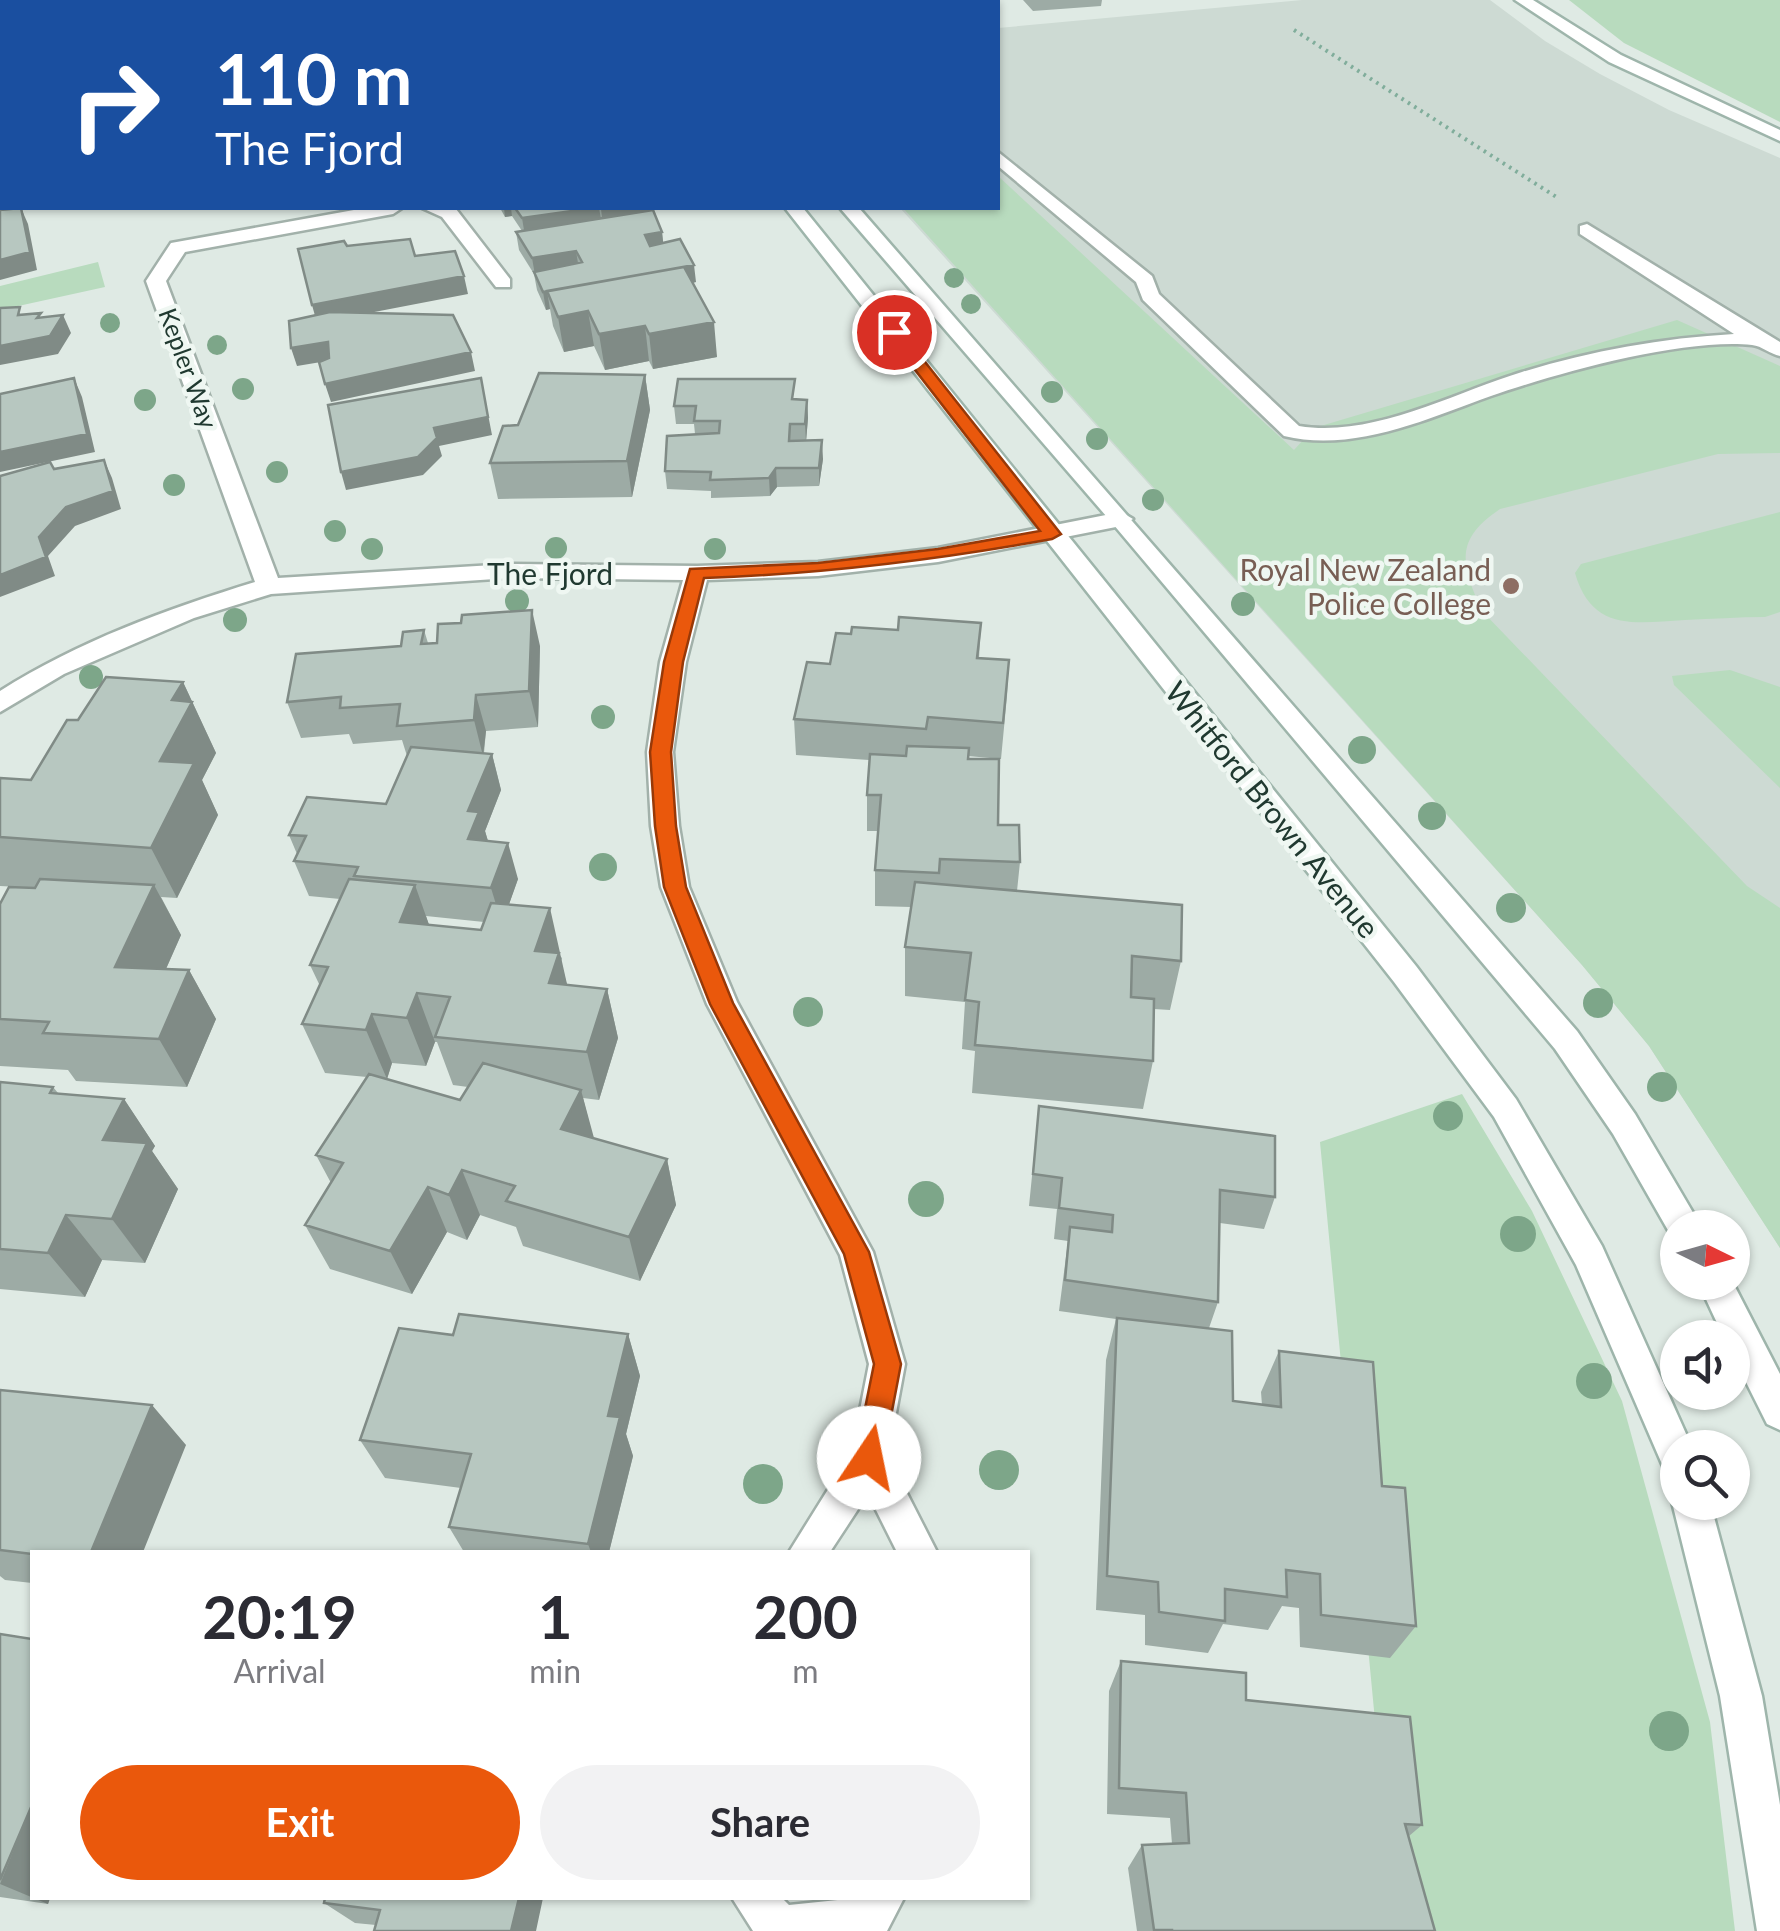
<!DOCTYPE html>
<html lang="en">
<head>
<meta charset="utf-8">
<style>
  :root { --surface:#fff; --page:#f2f2f3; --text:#2b2b33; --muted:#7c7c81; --accent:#ea580c }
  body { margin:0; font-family:Lato,sans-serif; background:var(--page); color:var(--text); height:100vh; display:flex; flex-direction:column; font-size:38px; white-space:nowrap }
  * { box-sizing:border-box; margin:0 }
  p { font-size:32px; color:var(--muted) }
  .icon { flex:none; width:55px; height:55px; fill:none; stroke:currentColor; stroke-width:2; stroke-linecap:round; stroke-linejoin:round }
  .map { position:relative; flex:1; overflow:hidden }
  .sheet { position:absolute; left:30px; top:1550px; width:1000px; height:350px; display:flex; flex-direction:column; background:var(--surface); border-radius:0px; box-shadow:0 2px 8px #0004 }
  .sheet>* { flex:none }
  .hud { position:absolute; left:0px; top:0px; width:1000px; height:210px; box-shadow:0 2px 8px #0004; background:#1a4fa0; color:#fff; overflow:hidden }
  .needle { width:65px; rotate:95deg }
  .tools { position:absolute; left:1660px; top:1210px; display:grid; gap:20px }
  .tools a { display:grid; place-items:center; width:90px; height:90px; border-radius:50%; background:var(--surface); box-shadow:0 2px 8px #0004; font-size:50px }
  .pin { position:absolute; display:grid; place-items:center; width:85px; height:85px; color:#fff; margin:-42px; border:5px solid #fff; border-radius:50%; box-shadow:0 2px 10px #0007 }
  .me { position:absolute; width:110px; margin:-55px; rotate:11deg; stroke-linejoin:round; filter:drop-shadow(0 0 8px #0008) }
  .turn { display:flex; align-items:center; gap:35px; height:210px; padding:0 50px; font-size:45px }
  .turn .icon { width:130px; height:130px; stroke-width:2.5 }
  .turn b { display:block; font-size:70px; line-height:85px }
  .eta { display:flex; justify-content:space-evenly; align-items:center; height:170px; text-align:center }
  .eta b { font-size:60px; font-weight:700; line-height:70px }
  .primary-button { display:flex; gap:20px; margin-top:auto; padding:20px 50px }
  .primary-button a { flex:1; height:115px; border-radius:60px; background:var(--accent); color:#fff; font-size:40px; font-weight:700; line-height:115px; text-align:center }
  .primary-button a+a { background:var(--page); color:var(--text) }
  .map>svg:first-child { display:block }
</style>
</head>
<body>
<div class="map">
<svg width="1780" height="1931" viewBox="0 0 1780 1931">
  <rect width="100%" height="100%" fill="#dfeae4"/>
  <!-- built -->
  <path fill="#cddad3" d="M1302,0H1490L1545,41L1600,74L1669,110L1780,158V1248L1649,1046L1582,965L900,208H998V28Z"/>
  <!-- green -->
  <path fill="#b8dbbe" d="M35,0H477V2H33Z
    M1569,0H1780V122L1624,43Z
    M998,176L1294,450L1314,428L1677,320L1780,366V453L1718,454L1500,509C1454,540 1461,564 1482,611L1747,886L1780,908V1248L1649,1046L1582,965L903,208H998Z
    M98,262L105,287L0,310V286Z
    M1780,512V612L1765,617C1738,617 1712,619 1685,620C1635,623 1592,632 1575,573L1581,564Z
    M1730,670L1780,687V788L1674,685L1672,676Z
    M1462,1094L1532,1211L1622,1401L1710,1722L1735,1931H1395L1320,1142Z"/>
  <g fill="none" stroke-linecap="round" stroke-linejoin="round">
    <defs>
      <path id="lane" d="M998,152L1152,276L1159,294L1299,426C1373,438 1453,393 1522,372C1590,351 1662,338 1734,334L1580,234V226L1587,224L1780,342V356C1770,354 1762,346 1752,345C1682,338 1558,373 1491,396C1427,419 1353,453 1284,436L1143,300L1136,282L998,166Z"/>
      <path id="street" d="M365,208H402L393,214L185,252L166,281L278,578L511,564L697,566L818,562L938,548L1121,512L1133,519L1121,526L938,562L818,576L707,580L686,662L673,752L679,826L689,887L737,1002L873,1252L905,1364L888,1456L937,1552H897L868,1494L830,1552H789L852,1451L869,1364L840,1255L707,1004L661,887L651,826L647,752L660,662L683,580L511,578L271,594L194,618L64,674L0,712V691C79,641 167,609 255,582L146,281L171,243Z
        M422,208L456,209L510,279V287H496L442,217Z
        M732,1898H782L789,1905L857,1898H904L887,1931H753Z"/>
      <path id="secondary" d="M621,0H637L639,2H623Z
        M667,0H683L684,2H669Z
        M1515,0H1533L1621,55L1780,130V141L1609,62Z
        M785,208H803L1416,966L1516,1099L1602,1246L1691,1445L1678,1448V1476L1665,1471L1576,1265L1494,1117L1394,982Z
        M840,208H859L1577,1031L1635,1114L1702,1228H1678V1240L1673,1239L1613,1134L1555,1049L1113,524Z
        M1732,1281L1780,1374V1430L1767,1424L1732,1354V1338H1724L1698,1282Z
        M1678,1489V1502H1710L1762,1696L1780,1805V1931H1757L1720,1696L1672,1502Z"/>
    </defs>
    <!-- lane casing -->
    <use href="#lane" stroke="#a2b1aa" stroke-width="5"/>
    <!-- street casing -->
    <use href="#street" stroke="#a2b1aa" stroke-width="5"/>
    <!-- secondary casing -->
    <use href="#secondary" stroke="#9eb5ab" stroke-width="5"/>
    <!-- path -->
    <path stroke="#80ad9b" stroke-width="4" stroke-dasharray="2.5 5" stroke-linecap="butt" d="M1294,30L1558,198"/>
    <!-- lane -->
    <use href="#lane" fill="#fff" fill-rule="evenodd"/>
    <!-- street -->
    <use href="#street" fill="#fff" fill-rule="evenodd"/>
    <!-- secondary -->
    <use href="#secondary" fill="#fff" fill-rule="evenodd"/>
  </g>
  <!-- trees -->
  <g fill="#7da689">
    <circle cx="954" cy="278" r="10"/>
    <circle cx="971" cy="304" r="10"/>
    <circle cx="110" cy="323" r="10"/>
    <circle cx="217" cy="345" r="10"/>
    <circle cx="243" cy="389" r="11"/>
    <circle cx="1052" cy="392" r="11"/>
    <circle cx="145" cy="400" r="11"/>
    <circle cx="1097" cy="439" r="11"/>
    <circle cx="277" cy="472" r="11"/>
    <circle cx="174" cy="485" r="11"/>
    <circle cx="1153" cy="500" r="11"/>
    <circle cx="335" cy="531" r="11"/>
    <circle cx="556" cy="548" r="11"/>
    <circle cx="372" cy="549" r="11"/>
    <circle cx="715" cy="549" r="11"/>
    <circle cx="517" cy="601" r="12"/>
    <circle cx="1243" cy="604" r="12"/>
    <circle cx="235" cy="620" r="12"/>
    <circle cx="91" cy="677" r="12"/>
    <circle cx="603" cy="717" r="12"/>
    <circle cx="1362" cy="750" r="14"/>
    <circle cx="1432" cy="816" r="14"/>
    <circle cx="603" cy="867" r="14"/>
    <circle cx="1511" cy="908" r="15"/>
    <circle cx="1598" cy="1003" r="15"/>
    <circle cx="808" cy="1012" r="15"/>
    <circle cx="1662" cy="1087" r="15"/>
    <circle cx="1448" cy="1116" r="15"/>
    <circle cx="926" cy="1199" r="18"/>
    <circle cx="1518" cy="1234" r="18"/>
    <circle cx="1594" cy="1381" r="18"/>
    <circle cx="999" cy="1470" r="20"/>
    <circle cx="763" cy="1484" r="20"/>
    <circle cx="1669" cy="1731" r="20"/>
  </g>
  <!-- wall -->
  <path fill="#9daba5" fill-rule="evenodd" d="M818,0H900V2H818Z
    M1023,0H1102L1101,6L1033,11Z
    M500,208H653L662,232L663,243L696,282L692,283L717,357L653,369L649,361L605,370L594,346L564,352L553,326L550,309L546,310L537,290L534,274L519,250L516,232L522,231L512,216L505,217Z
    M645,375L650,410L632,497L498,499L490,463L518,425Z
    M796,399L807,400L808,418L806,441L823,459L819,486L777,487L770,496L711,498V491L667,489L665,471L695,434L694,424H676L674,406Z
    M981,623L979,658L1009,660L1007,696L1001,759L968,756V759L998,825L1020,862L1017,891L1181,961L1170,1010L1154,1009L1153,1061L1143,1109L972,1093L975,1051L962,1049L965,1002L905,996V947L911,907L875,906V870L878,831H867V795L869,760L796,755L794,719L851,634Z
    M424,630L428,643L540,646L538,727L486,731L484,753L492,754L501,790L485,831L488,841L518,879L509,904L562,958L561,962L567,985L607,989L618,1038L599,1100L583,1098L593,1138L667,1159L676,1205L640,1281L523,1246L516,1227L480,1215L467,1240L447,1232L412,1294L330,1269L305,1225L331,1183L316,1155L367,1077L325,1073L302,1024L320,986L310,965L340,899L309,896L294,861L297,854L289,835L386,804L407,756L402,740L353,744L349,734L301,738L287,702L401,646ZM426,916L484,922L481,930L429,925ZM435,1042H437L453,1085L468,1087L460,1100L387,1079L392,1063L426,1066Z
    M183,682L216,753L202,780L218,815L177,898L161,897L181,935L166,969L189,970L216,1019L187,1087L76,1081L68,1070L0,1066V904L19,887L0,886V778L31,780L78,720Z
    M0,1082L53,1087L58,1093L124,1099L155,1146L152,1151L178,1189L145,1263L102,1260L85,1297L0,1289Z
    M1039,1106L1275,1197L1264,1229L1220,1223L1218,1302L1209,1328L1233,1401L1262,1405L1261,1392L1279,1351L1382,1486L1416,1626L1390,1658L1300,1647L1299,1608L1282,1606L1268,1630L1223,1624L1208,1653L1145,1645V1615L1096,1610L1106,1360L1116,1319L1059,1311L1068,1241L1054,1239L1057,1209L1029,1206Z
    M628,1334L640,1376L626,1434L633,1456L609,1552H464L449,1527L461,1488L385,1478L360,1440L453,1335Z
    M0,1390L186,1445L32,1552V1583L5,1580L0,1576Z
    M0,1634L32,1898H50L48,1904L0,1897Z
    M1121,1661L1246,1700L1422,1825L1409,1836L1435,1931H1137L1128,1868L1142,1845L1172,1844L1170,1818L1107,1814L1109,1691Z
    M543,1898L376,1925L355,1923L324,1903Z"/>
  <!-- shaded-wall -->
  <path fill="#808b86" d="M21,208L28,224L37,270L0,280V260Z
    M504,208H511L512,216L505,217Z
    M571,208H599L601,219L525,236L522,218Z
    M606,208H653L654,216L603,226L601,209Z
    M662,232L664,250L648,253L645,235Z
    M576,251L579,269L535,275L532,258Z
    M694,265L696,282L572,309L547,291L550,309L546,310L543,292Z
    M464,276L468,294L317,323L312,305Z
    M588,311L594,346L564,352L558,317Z
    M63,315L71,333L58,354L0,365V346Z
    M714,322L717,357L653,369L649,334Z
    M645,326L649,361L605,370L599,334Z
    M328,342L333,360L297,366L291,348Z
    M471,352L475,371L331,402L325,384Z
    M645,375L650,410L632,497L627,461Z
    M74,378L82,397L95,452L0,472V452Z
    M481,378L492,435L439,446L442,456L423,475L346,490L341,472L434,428Z
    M807,400L808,418L806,442L805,424Z
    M822,440L823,459L819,486V468Z
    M104,460L112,478L121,509L75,526L48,556L55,576L0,597V575L39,537Z
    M776,468L777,487L770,496L769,478Z
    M532,610L540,646L538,727L529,691Z
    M183,682L216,753L202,780L218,815L177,898L151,848L160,761L172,700Z
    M476,695L486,731L483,756L474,720Z
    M492,754L501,790L485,831L490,848L468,839V811Z
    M508,843L518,879L502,924L491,888Z
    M154,885L181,935L145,1016L115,967Z
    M415,885L433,936L400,922Z
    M550,908L571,1002L562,1032L535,951Z
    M189,970L216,1019L187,1087L159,1039Z
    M607,989L618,1038L599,1100L587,1052Z
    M417,993L435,1042L426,1066L407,1018Z
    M372,1014L392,1063L387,1079L366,1030Z
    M581,1090L594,1138L561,1129Z
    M124,1099L155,1146L152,1151L178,1189L145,1263L112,1219L103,1140Z
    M667,1159L676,1205L640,1281L629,1237Z
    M462,1170L480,1215L467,1240L449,1195Z
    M428,1187L447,1232L412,1294L390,1251Z
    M66,1215L102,1260L85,1297L48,1253Z
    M628,1334L640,1376L626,1434L633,1456L609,1552H591L588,1544L608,1416Z
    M152,1405L186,1445L143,1552H91Z
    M32,1805V1898H50L48,1904L0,1884Z
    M519,1898H543L536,1931H511Z"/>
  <!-- building -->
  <path fill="#b7c7c0" stroke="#808b86" stroke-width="2.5" d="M21,208L30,252L0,260V210Z
    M515,208H572V211L522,218Z
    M653,210L662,232L645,235L650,246L680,239L694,265L543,292L534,272L582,262L576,251L532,258L516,232Z
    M410,239L415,256L455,251L464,276L312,305L298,249L344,241L347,246Z
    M684,267L714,322L649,334L645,326L599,334L588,311L558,317L547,291Z
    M20,307L18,315L41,313L37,318L63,315L50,336L0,346V308Z
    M330,312L453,315L471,352L325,384L319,362L329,358L328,342L291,348L289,321Z
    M539,373L645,375L627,461L490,463L503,426L518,425Z
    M74,378L87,434L0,452V394Z
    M481,378L488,417L434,428L437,438L418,457L341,472L328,405Z
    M678,379H795L792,399L807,400L805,424H790L789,441L822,440L819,468H776L769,478L710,480L711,472L665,471L667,436L719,433L720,421H694L696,406H674Z
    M104,460L113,491L66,507L39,537L46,557L0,575V476L50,462L54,469Z
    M532,610L529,691L476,695L474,720L397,726L400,704L340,708L341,697L287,702L296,654L401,646L403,632L424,630L421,644L437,643L438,624L461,623L462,615Z
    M899,617L981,623L977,658L1009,660L1003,723L928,717L926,729L794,719L807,662L830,664L836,633L851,634L852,627L898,630Z
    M106,677L183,682L172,700L192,702L160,761L194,763L151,848L0,837V778L31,780L67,720H78Z
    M907,746L969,748L968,759H999L998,825H1019L1020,862L940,859L939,873L875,870L881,795H867L870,754L906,756Z
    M411,747L492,754L468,811L479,812L468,839L508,843L491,888L354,876L358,867L294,861L306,836L289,835L307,797L386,804Z
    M40,879L154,885L115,967L189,970L159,1039L43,1033L49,1022L0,1019V904L9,887L35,888Z
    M349,879L415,885L400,922L481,930L491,903L550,908L535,951L559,953L549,983L607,989L587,1052L435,1037L450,997L417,993L407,1018L372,1014L366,1030L302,1024L328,967L310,965Z
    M915,882L1182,905L1181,961L1132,956L1131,997L1154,999L1153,1061L975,1045L979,1002L965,1000L971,953L905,947Z
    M483,1063L581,1090L561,1129L667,1159L629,1237L506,1201L515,1186L462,1170L449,1195L428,1187L390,1251L305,1225L343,1163L316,1155L369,1074L460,1100Z
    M0,1082L53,1087L50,1093L124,1099L103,1140L147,1143L112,1219L66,1215L48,1253L0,1249Z
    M1039,1106L1275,1136V1197L1220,1190L1218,1302L1065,1280L1070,1227L1112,1232L1113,1215L1059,1208L1062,1178L1033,1174Z
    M459,1314L628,1334L608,1416L620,1417L588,1544L449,1527L471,1454L360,1440L399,1328L453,1335Z
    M1117,1318L1232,1331L1233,1401L1281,1407L1279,1351L1373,1362L1382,1486L1405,1488L1416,1626L1321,1615L1320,1574L1286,1570L1287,1597L1225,1589V1621L1159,1612L1158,1582L1107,1576Z
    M0,1390L152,1405L91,1552L32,1554L0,1550Z
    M0,1634L32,1639V1805L0,1880Z
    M1121,1661L1246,1673V1700L1410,1717L1422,1825L1405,1824L1435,1931H1172V1930H1154L1142,1845L1189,1843L1186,1793L1119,1788Z
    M325,1898H519L511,1931H374L380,1910L324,1903Z"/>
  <!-- route -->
  <path fill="#ea580c" stroke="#983908" stroke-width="2.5" d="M894,327L899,329L1061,534L1052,539C936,560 822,574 704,578L683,662L671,752L676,826L686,887L733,1003L869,1252L901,1364L883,1458L879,1468L869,1472L859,1468L855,1458L874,1364L844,1254L710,1004L664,887L655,826L650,752L664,662L690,569L818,563L938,549L1040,531L888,335V329Z"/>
  <!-- markers -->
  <circle fill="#8d6e63" stroke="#eff7f2" stroke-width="4" cx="1511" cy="586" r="10"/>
  <g text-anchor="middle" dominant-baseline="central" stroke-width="9" stroke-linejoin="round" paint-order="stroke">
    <!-- far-street labels -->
    <g font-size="25" fill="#203930" stroke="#eff7f2">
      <text transform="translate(189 368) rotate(70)">Kepler Way</text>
    </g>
    <!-- education labels -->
    <g font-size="30" fill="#785e54" stroke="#eff7f2" text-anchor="end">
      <text x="1491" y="569">Royal New Zealand<tspan x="1491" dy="34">Police College</tspan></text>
    </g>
    <!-- street labels -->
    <g font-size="30" fill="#203930" stroke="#eff7f2">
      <text x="550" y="573">The Fjord</text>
      <text transform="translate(1273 809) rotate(51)">Whitford Brown Avenue</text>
    </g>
  </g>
</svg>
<div class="tools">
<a><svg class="needle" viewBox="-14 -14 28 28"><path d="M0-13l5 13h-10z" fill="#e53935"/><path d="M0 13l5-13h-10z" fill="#7c7c81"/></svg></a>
<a><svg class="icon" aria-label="sound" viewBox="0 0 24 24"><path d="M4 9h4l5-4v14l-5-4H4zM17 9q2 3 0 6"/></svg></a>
<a><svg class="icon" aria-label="search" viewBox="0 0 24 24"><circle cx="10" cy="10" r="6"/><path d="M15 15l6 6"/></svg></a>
</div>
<div class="pin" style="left:894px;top:332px;background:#d93025"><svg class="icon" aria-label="arrive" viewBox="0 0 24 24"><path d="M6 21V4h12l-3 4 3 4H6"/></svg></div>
<svg class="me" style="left:869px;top:1458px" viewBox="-20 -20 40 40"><circle r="19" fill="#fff"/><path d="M0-13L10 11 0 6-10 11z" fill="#ea580c"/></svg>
<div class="hud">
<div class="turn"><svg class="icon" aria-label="right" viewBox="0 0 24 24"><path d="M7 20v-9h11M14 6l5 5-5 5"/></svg><div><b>110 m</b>The Fjord</div></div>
</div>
<section class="sheet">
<div class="eta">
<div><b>20:19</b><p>Arrival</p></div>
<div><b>1</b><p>min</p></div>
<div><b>200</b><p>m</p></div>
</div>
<div class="primary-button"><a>Exit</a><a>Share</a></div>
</section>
</div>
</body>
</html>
